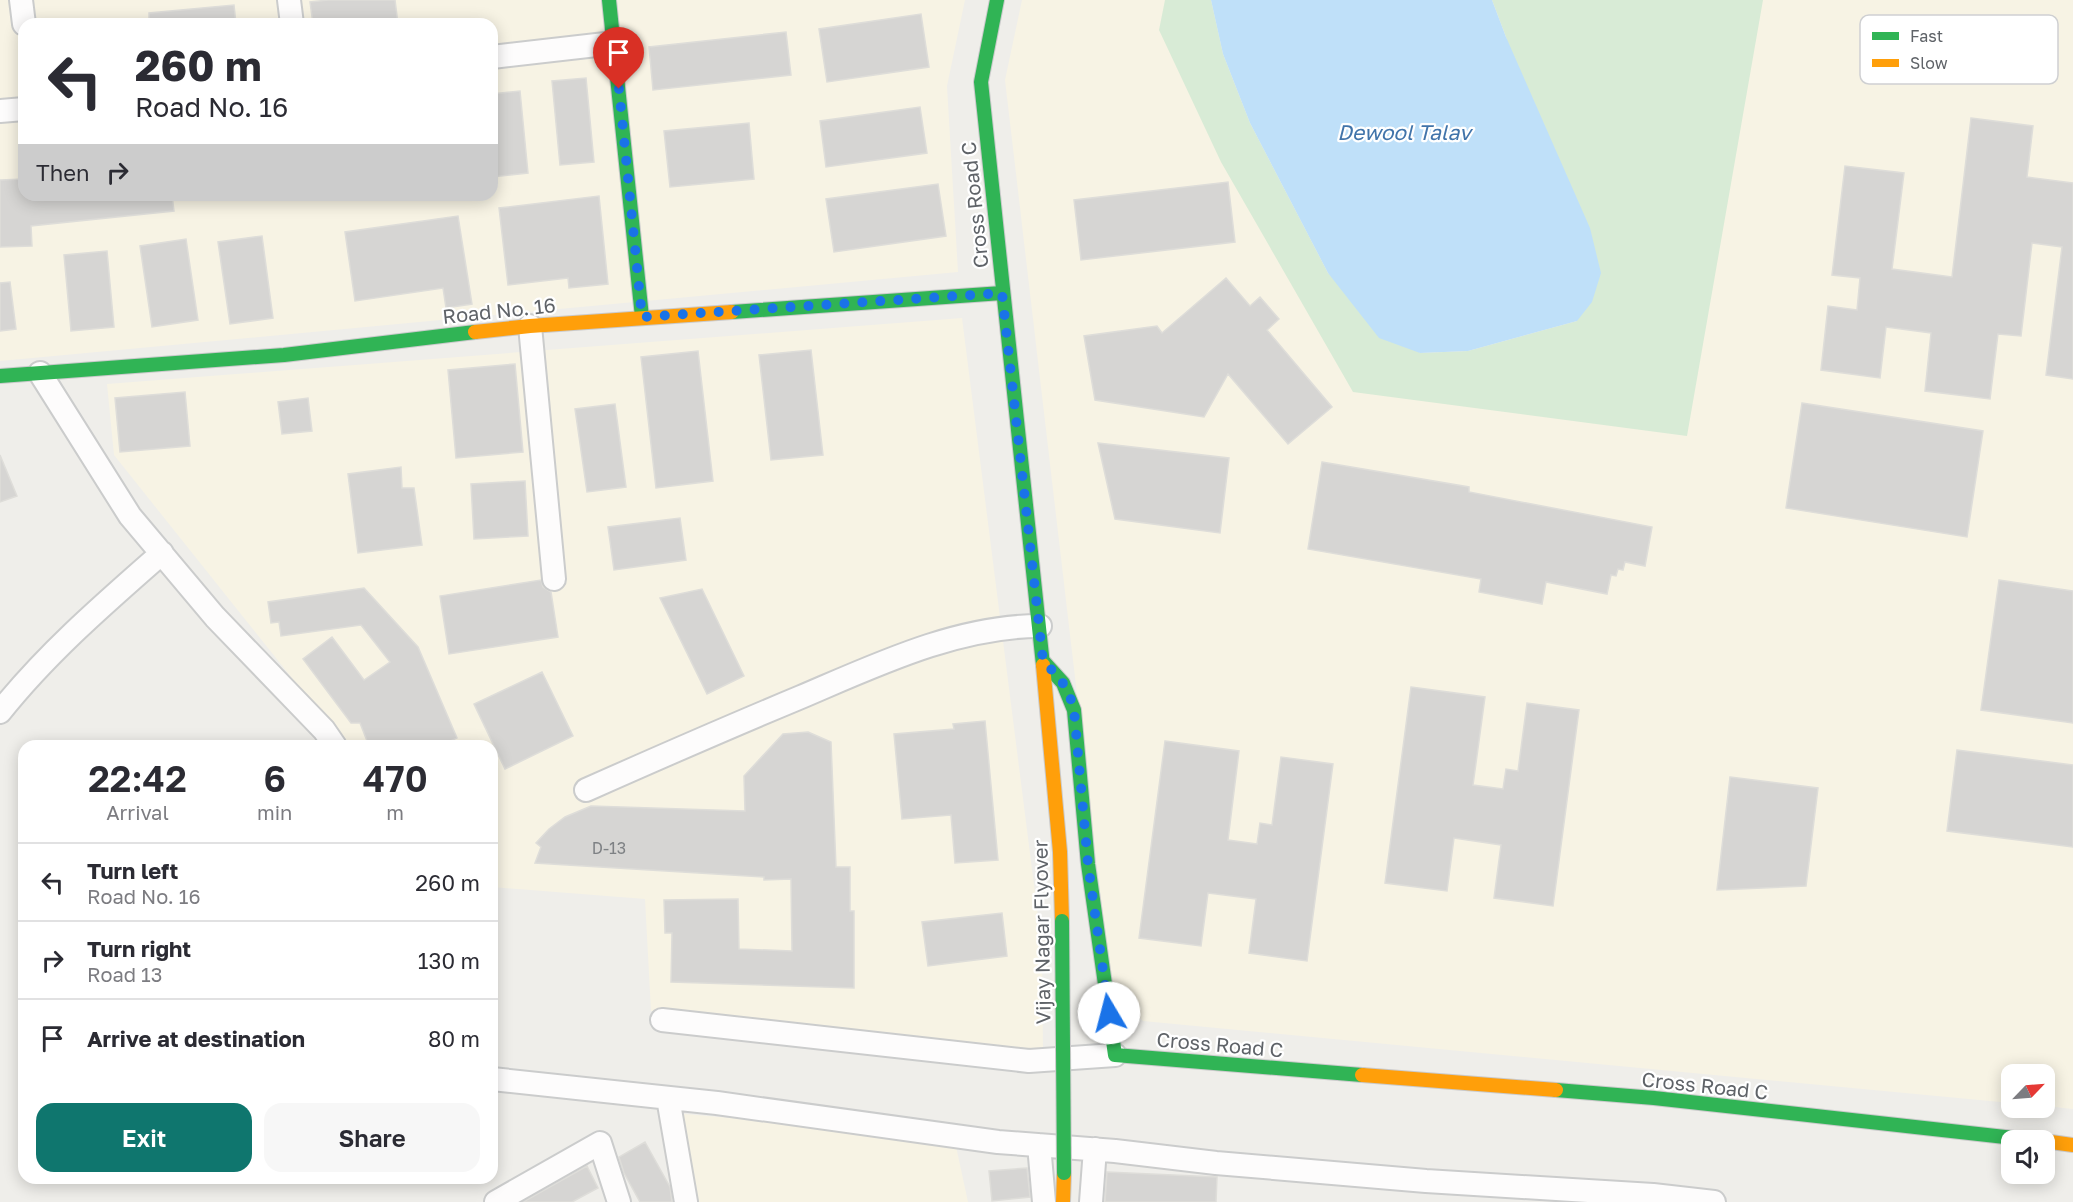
<!DOCTYPE html>
<html lang="en">
<head>
<meta charset="utf-8">
<style>
  :root { --surface:#fff; --page:#f7f7f7; --text:#2b2b33; --muted:#7c7c81; --line:#e1e1e2; --accent:#0f766e }
  body { margin:0; font-family:"Golos Text",sans-serif; background:var(--page); color:var(--text); height:100vh; display:flex; flex-direction:column; font-size:22px; white-space:nowrap }
  * { box-sizing:border-box; margin:0 }
  p { font-size:20px; color:var(--muted) }
  .icon { flex:none; width:33px; height:33px; fill:none; stroke:currentColor; stroke-width:2; stroke-linecap:round; stroke-linejoin:round }
  .map { position:relative; flex:1; overflow:hidden }
  .side { position:absolute; left:18px; top:740px; width:480px; height:444px; display:flex; flex-direction:column; background:var(--surface); border-radius:18px; box-shadow:0 3px 15px #0003 }
  .side>* { flex:none }
  .hud { position:absolute; left:18px; top:18px; width:480px; height:183px; border-radius:18px; box-shadow:0 3px 15px #0003; background:#fff; color:var(--text); overflow:hidden }
  .needle { width:39px; rotate:65deg }
  .fabs { position:absolute; left:2001px; top:1064px; display:grid; gap:12px }
  .fabs a { display:grid; place-items:center; width:54px; height:54px; border-radius:12px; background:var(--surface); box-shadow:0 3px 15px #0003; font-size:30px }
  .pin { position:absolute; display:grid; place-items:center; width:51px; height:51px; color:#fff; margin:-62px -26px; border-radius:50% 50% 50% 0; rotate:-45deg; box-shadow:0 0 6px #0007 }
  .pin .icon { rotate:45deg }
  .me { position:absolute; width:66px; margin:-33px; rotate:352deg; stroke-linejoin:round; filter:drop-shadow(0 0 4px #0008) }
  .turn { display:flex; align-items:center; gap:21px; height:126px; padding:0 18px; font-size:27px }
  .turn .icon { width:78px; height:78px; stroke-width:2.5 }
  .turn b { display:block; font-size:42px; line-height:51px }
  .then { display:flex; align-items:center; height:57px; padding:0 18px; background:#0003; gap:12px; font-size:22px }
  .eta { display:flex; justify-content:space-evenly; align-items:center; height:102px; text-align:center }
  .eta b { font-size:36px; font-weight:600; line-height:42px }
  .primary-button { display:flex; gap:12px; margin-top:auto; padding:12px 18px }
  .primary-button a { flex:1; height:69px; border-radius:18px; background:var(--accent); color:#fff; font-size:24px; font-weight:600; line-height:69px; text-align:center }
  .primary-button a+a { background:var(--page); color:var(--text) }
  ul { padding:0; list-style:none }
  li { display:flex; align-items:center; gap:18px; height:78px; padding:0 18px; border-top:2px solid var(--line) }
  li div { flex:1 }
  li b { display:block; font-size:22px }
  li em { font-style:normal }
  .map>svg:first-child { display:block }
</style>
</head>
<body>
<div class="map">
<svg width="2073" height="1202" viewBox="0 0 2073 1202">
  <rect width="100%" height="100%" fill="#efeeea"/>
  <!-- commercial -->
  <path fill="#f7f3e4" fill-rule="evenodd" d="M0,0H965L947,86L958,272L0,361ZM24,24H492V195H24Z
    M1022,0H2073V1109L2045,1106L2044,1074H2012L2011,1103L1143,1021L1112,993L1005,80Z
    M962,318L1042,948L1043,1050L651,1011L645,899L492,887V746L342,745L339,737L114,455L107,384Z
    M672,1113L954,1137L968,1202H689Z"/>
  <!-- green -->
  <path fill="#d8ebd6" d="M1165,0H1211L1223,54L1250,123L1328,273L1420,353L1468,351L1577,321L1506,37L1492,0H1763L1687,436L1353,392L1221,162L1159,30Z"/>
  <!-- water -->
  <path fill="#bfe0f9" d="M1211,0H1492L1506,37L1590,228L1601,273L1592,302L1577,321L1468,351L1420,353L1379,338L1328,273L1250,123L1223,54Z"/>
  <!-- building -->
  <path fill="#d6d5d3" stroke="#deddd9" stroke-width="1.5" d="M328,0H395L398,24H313L310,2Z
    M234,5L236,24H149V13Z
    M921,14L929,67L827,82L819,29Z
    M786,32L791,75L653,90L649,47Z
    M586,78L594,162L560,165L552,81Z
    M520,91L528,173L492,177V94Z
    M920,107L927,153L826,167L820,121Z
    M1971,118L2033,126L2027,177L2073,183V379L2046,375L2062,247L2032,243L2021,336L1998,334L1990,399L1925,391L1931,333L1886,327L1880,378L1821,370L1828,306L1857,310L1860,278L1832,275L1845,166L1904,173L1892,269L1952,277Z
    M749,123L754,179L670,187L664,131Z
    M24,179V195H172L174,211L31,226L32,246L0,247V180Z
    M1228,182L1235,242L1081,260L1074,200Z
    M938,184L946,236L834,252L826,199Z
    M599,196L608,284L569,288L568,278L508,285L499,208Z
    M458,216L472,304L446,308L443,288L355,301L345,232Z
    M262,236L273,318L230,324L218,242Z
    M186,239L198,320L152,327L140,246Z
    M107,251L114,327L71,331L64,255Z
    M1226,278L1250,306L1260,297L1279,319L1267,330L1332,407L1288,444L1228,374L1204,417L1095,400L1084,336L1157,326L1162,333Z
    M10,282L16,329L0,331V283Z
    M811,350L823,455L771,460L759,355Z
    M698,351L713,481L656,488L641,357Z
    M515,364L523,452L456,458L448,370Z
    M185,392L190,446L120,452L115,398Z
    M308,398L312,431L282,434L278,402Z
    M1802,403L1983,431L1967,537L1786,508Z
    M615,404L626,487L587,492L575,409Z
    M1098,443L1229,458L1220,533L1115,519Z
    M0,455L17,496L0,502Z
    M1322,462L1469,487V492L1652,527L1645,566L1625,562L1623,570L1618,569L1616,576L1611,575L1607,594L1546,582L1542,604L1479,592L1481,579L1308,549Z
    M401,467L402,488H414L422,545L358,553L348,474Z
    M525,481L528,536L474,539L471,484Z
    M680,518L686,560L614,570L608,527Z
    M541,580L543,587L551,592L558,637L449,654L440,596Z
    M1999,580L2073,591V723L1981,710Z
    M364,588L418,647L457,738L440,746H369L360,723H351L303,659L332,637L364,680L390,662L361,625L281,636L279,622L271,623L268,602Z
    M702,589L744,676L707,694L660,598Z
    M542,672L573,736L505,769L474,704Z
    M1411,687L1485,697L1473,785L1503,789L1506,769L1518,771L1527,703L1579,710L1553,906L1494,898L1501,845L1454,838L1447,891L1385,883Z
    M985,721L998,860L955,863L951,815L902,819L894,734L954,729L953,724Z
    M808,732L831,742L836,867H850V911H854V988L671,982L672,933H665L664,900L738,899L739,949L792,951L791,879L764,880V877L535,863L541,847L536,843L549,829L565,817L591,806L745,811L744,776L783,734Z
    M1165,741L1239,751L1228,840L1257,844L1260,823L1272,825L1281,757L1333,764L1307,961L1249,953L1256,899L1208,893L1201,946L1139,938Z
    M1957,750L2073,765V847L1947,831Z
    M1730,777L1818,788L1806,886L1717,890Z
    M1002,913L1007,956L928,966L922,922Z
    M645,1142L670,1187L672,1202H640L624,1173L619,1157Z
    M587,1166L598,1188L572,1202H523Z
    M1027,1168L1030,1197L992,1201L989,1171Z
    M1107,1172L1217,1177L1216,1202H1105Z"/>
  <g fill="none" stroke-linecap="round" stroke-linejoin="round">
    <defs>
      <path id="street" d="M21,0L24,24
        M289,0L292,24
        M492,57L614,43
        M0,111L24,109
        M530,326L554,579
        M40,373L130,516L215,617L324,730L335,746
        M0,712C47,653 105,603 162,553
        M586,790C658,758 729,727 801,697C876,665 957,626 1040,626
        M662,1020L1029,1061L1115,1055
        M492,1079L717,1103L998,1142L1115,1151L1216,1163L1426,1181L1653,1195L1714,1202
        M668,1098L686,1202
        M1039,1145L1044,1202
        M496,1202L600,1143L619,1202
        M1091,1202L1095,1149"/>
      <path id="fast" d="M609,0L642,317
        M997,0L981,82L1043,665
        M732,312L1002,293
        M0,376L284,355L475,332
        M1043,661L1063,683L1074,710L1088,864L1115,1055L1362,1075
        M1556,1090L1654,1098L2032,1140"/>
      <path id="slow" d="M475,332L530,326L732,312
        M1043,665L1060,852L1062,921
        M1362,1075L1556,1090
        M2044,1141L2073,1145
        M1063,1202L1064,1173"/>
    </defs>
    <!-- street casing -->
    <use href="#street" stroke="#cbcccc" stroke-width="26"/>
    <!-- fast casing -->
    <use href="#fast" stroke="#cacacb" stroke-width="16"/>
    <!-- slow casing -->
    <use href="#slow" stroke="#cacacb" stroke-width="16"/>
    <!-- street -->
    <use href="#street" stroke="#fdfcfc" stroke-width="22"/>
    <!-- fast -->
    <use href="#fast" stroke="#30b455" stroke-width="14"/>
    <!-- slow -->
    <use href="#slow" stroke="#ff9f0a" stroke-width="14"/>
    <defs>
      <path id="fast-bridge" d="M1062,921L1064,1173"/>
    </defs>
    <!-- fast-bridge casing -->
    <use href="#fast-bridge" stroke="#cacacb" stroke-width="16" stroke-linecap="butt"/>
    <!-- fast-bridge -->
    <use href="#fast-bridge" stroke="#30b455" stroke-width="14"/>
  </g>
  <g fill="none" stroke-linecap="round" stroke-linejoin="round">
    <!-- route -->
    <path stroke="#1a73e8" stroke-width="10" stroke-dasharray="0 18" d="M619,89L642,317L1002,293L1043,661C1060,678 1068,686 1074,710L1088,864L1109,1013"/>
  </g>
  <g text-anchor="middle" dominant-baseline="central" stroke-width="4.5" stroke-linejoin="round" paint-order="stroke">
    <!-- number labels -->
    <g font-size="16" fill="#7e8184">
      <text x="609" y="848">D-13</text>
    </g>
    <!-- street labels -->
    <g font-size="20" fill="#5f6368" stroke="#fff">
      <text transform="translate(974 205) rotate(-96)">Cross Road C</text>
      <text transform="translate(499 310) rotate(-6)">Road No. 16</text>
      <text transform="translate(1041 932) rotate(-91)">Vijay Nagar Flyover</text>
      <text transform="translate(1220 1044) rotate(5)">Cross Road C</text>
      <text transform="translate(1705 1085) rotate(6)">Cross Road C</text>
    </g>
    <!-- water labels -->
    <g font-size="21" font-style="italic" fill="#4174aa" stroke="#fff">
      <text x="1404" y="132">Dewool Talav</text>
    </g>
  </g>
  <!-- legend -->
  <rect x="1860" y="15" width="198" height="69" rx="9" fill="#fff" stroke="#cfd0d2" stroke-width="1.5"/>
  <rect x="1872" y="32" width="27" height="8" fill="#30b455"/>
  <rect x="1872" y="59" width="27" height="8" fill="#ff9f0a"/>
  <g font-size="16" fill="#5f6368">
    <text x="1910" y="42">Fast</text>
    <text x="1910" y="69">Slow</text>
  </g>
</svg>
<div class="fabs">
<a><svg class="needle" viewBox="-14 -14 28 28"><path d="M0-13l5 13h-10z" fill="#e53935"/><path d="M0 13l5-13h-10z" fill="#7c7c81"/></svg></a>
<a><svg class="icon" aria-label="sound" viewBox="0 0 24 24"><path d="M4 9h4l5-4v14l-5-4H4zM17 9q2 3 0 6"/></svg></a>
</div>
<div class="pin" style="left:619px;top:89px;background:#d93025"><svg class="icon" aria-label="arrive" viewBox="0 0 24 24"><path d="M6 21V4h12l-3 4 3 4H6"/></svg></div>
<svg class="me" style="left:1109px;top:1013px" viewBox="-20 -20 40 40"><circle r="19" fill="#fff"/><path d="M0-13L10 11 0 6-10 11z" fill="#1a73e8"/></svg>
<div class="hud">
<div class="turn"><svg class="icon" aria-label="left" viewBox="0 0 24 24"><path d="M17 20v-9H6M10 6l-5 5 5 5"/></svg><div><b>260 m</b>Road No. 16</div></div>
<div class="then">Then<svg class="icon" aria-label="right" viewBox="0 0 24 24"><path d="M7 20v-9h11M14 6l5 5-5 5"/></svg></div>
</div>
<section class="side">
<div class="eta">
<div><b>22:42</b><p>Arrival</p></div>
<div><b>6</b><p>min</p></div>
<div><b>470</b><p>m</p></div>
</div>
<ul>
<li><svg class="icon" aria-label="left" viewBox="0 0 24 24"><path d="M17 20v-9H6M10 6l-5 5 5 5"/></svg><div><b>Turn left</b><p>Road No. 16</p></div><em>260 m</em></li>
<li><svg class="icon" aria-label="right" viewBox="0 0 24 24"><path d="M7 20v-9h11M14 6l5 5-5 5"/></svg><div><b>Turn right</b><p>Road 13</p></div><em>130 m</em></li>
<li><svg class="icon" aria-label="arrive" viewBox="0 0 24 24"><path d="M6 21V4h12l-3 4 3 4H6"/></svg><div><b>Arrive at destination</b></div><em>80 m</em></li>
</ul>
<div class="primary-button"><a>Exit</a><a>Share</a></div>
</section>
</div>
</body>
</html>
